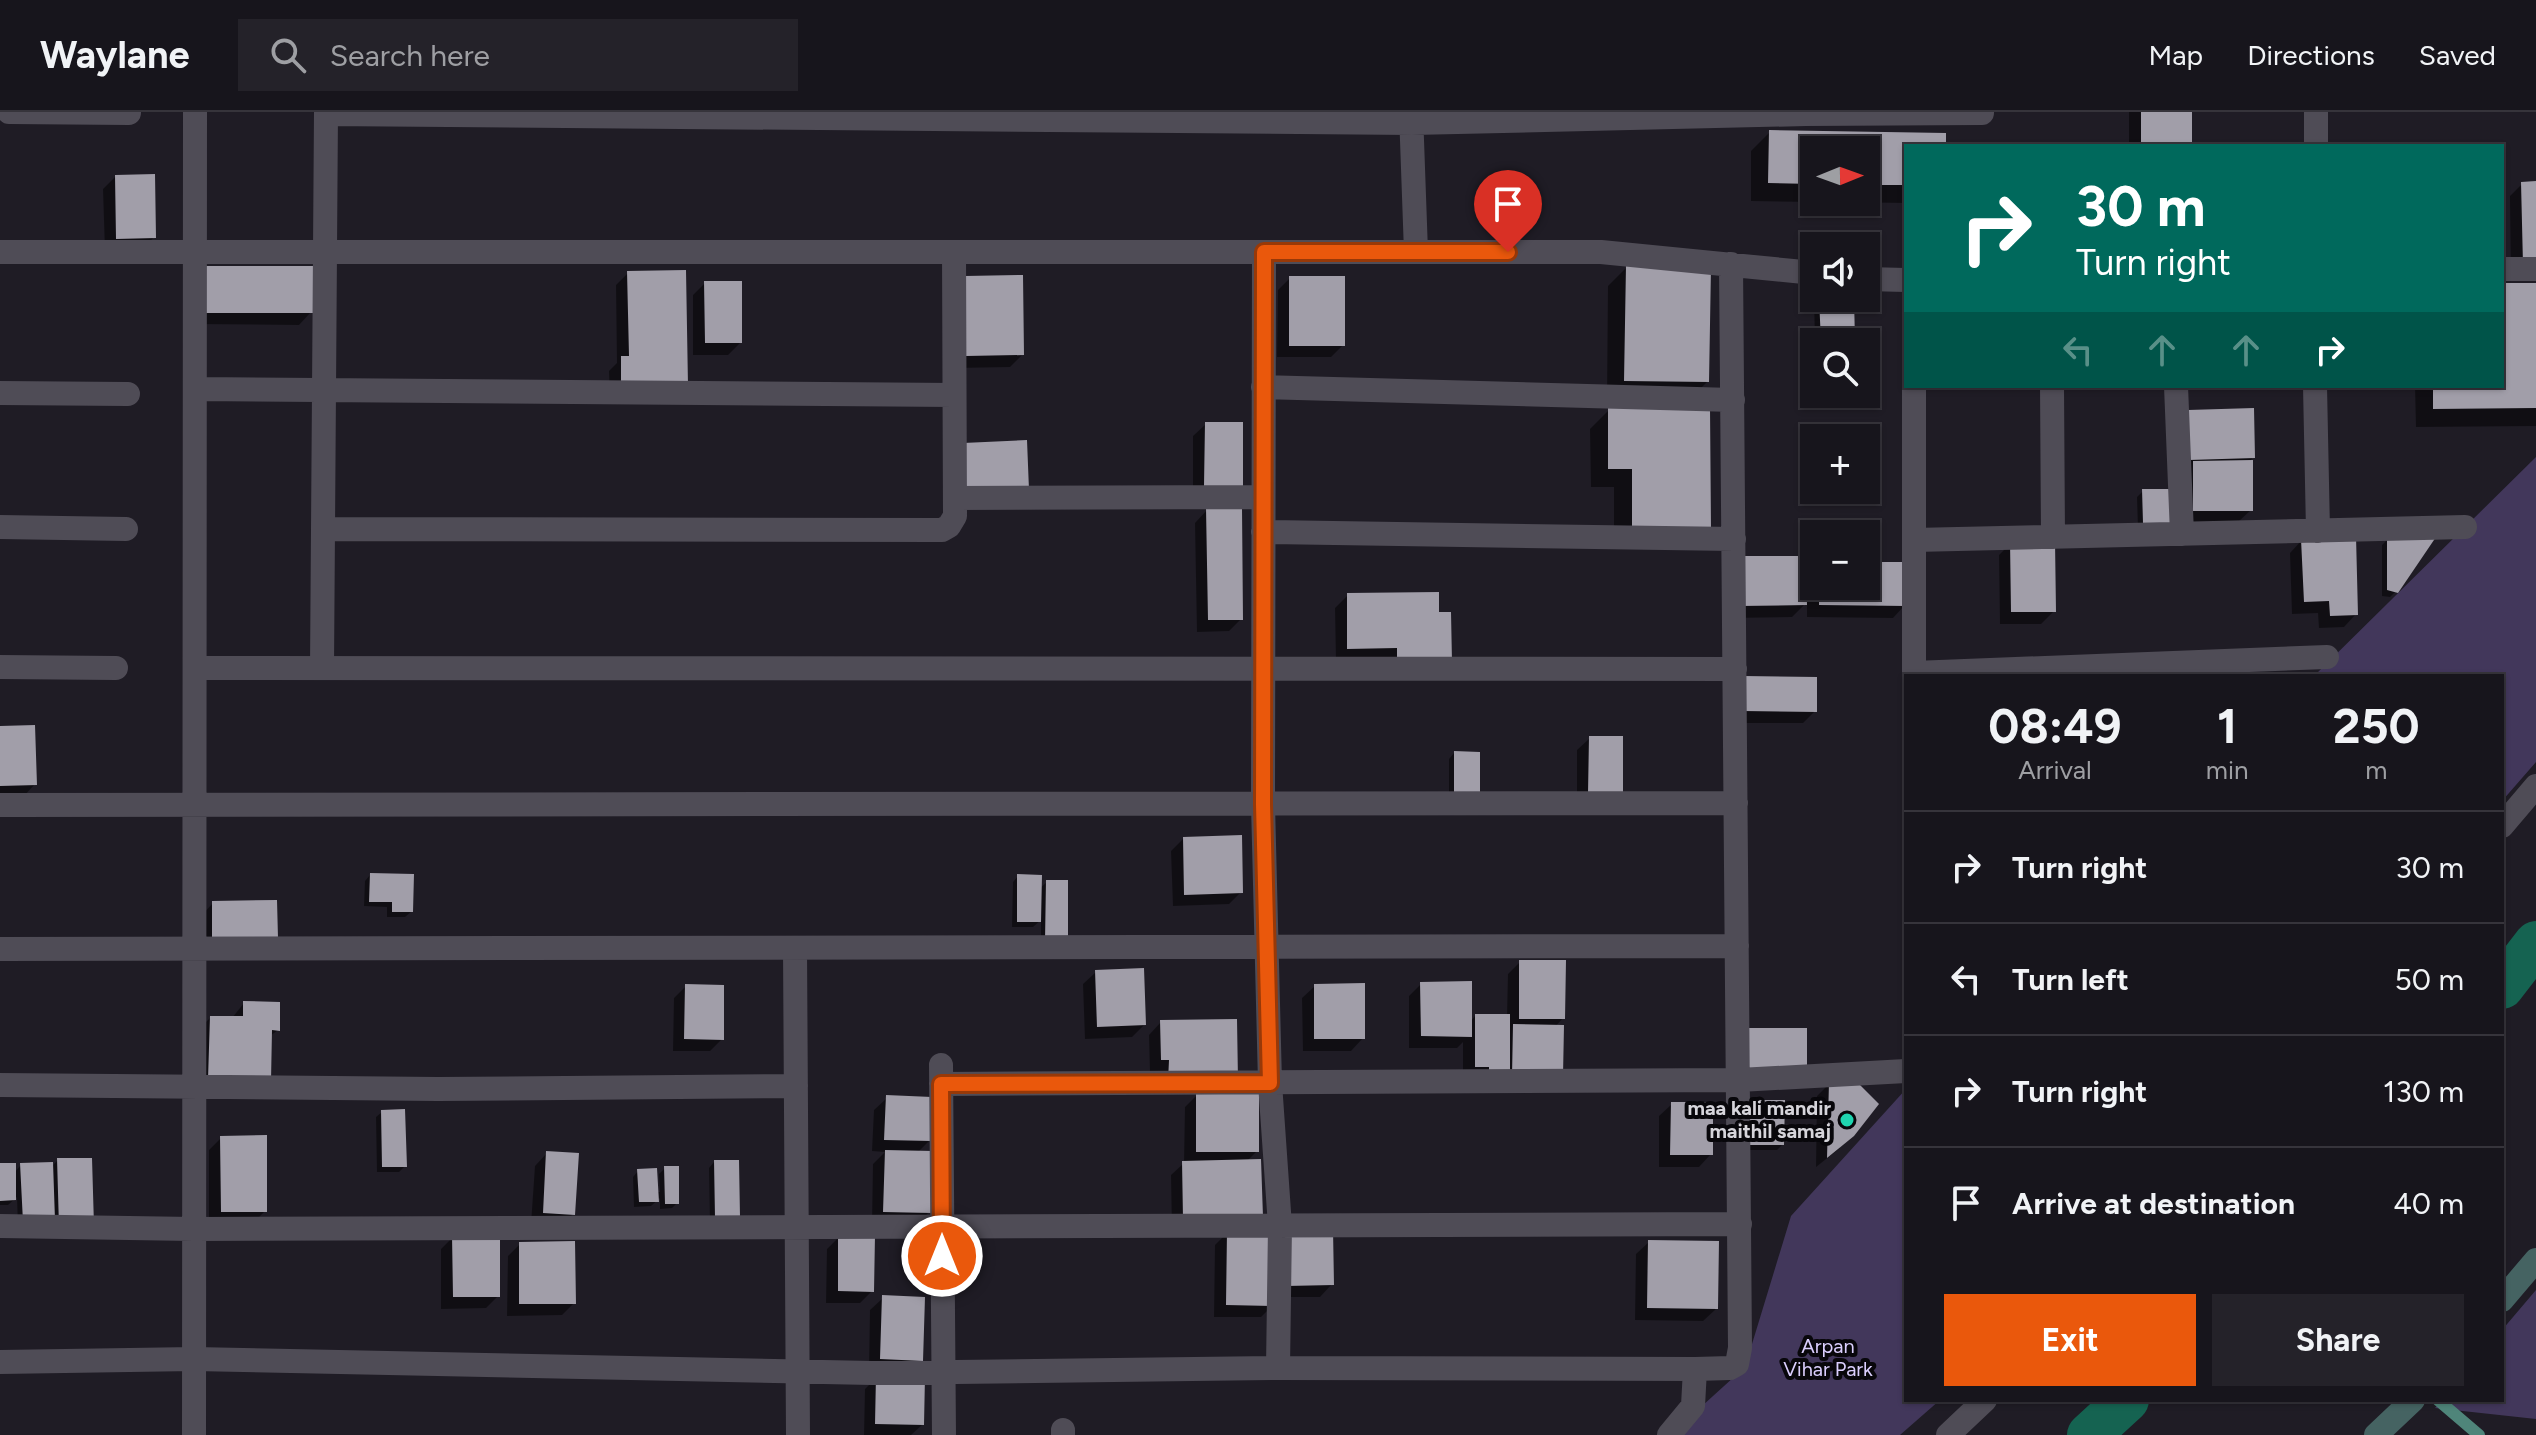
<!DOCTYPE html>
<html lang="en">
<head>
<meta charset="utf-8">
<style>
  :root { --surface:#17151c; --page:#242229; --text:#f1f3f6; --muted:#9e9fa3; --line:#36343b; --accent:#ea580c }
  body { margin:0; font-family:Figtree,sans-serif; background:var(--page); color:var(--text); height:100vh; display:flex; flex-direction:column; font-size:30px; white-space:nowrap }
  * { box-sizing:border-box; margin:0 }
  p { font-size:26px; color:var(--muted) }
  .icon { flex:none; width:44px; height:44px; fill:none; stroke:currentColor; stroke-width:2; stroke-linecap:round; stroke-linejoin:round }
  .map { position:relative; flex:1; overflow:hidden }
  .drawer { position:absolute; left:1904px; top:562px; width:600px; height:728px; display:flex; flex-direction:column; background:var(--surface); border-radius:0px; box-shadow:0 2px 6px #0004,0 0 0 2px var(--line) }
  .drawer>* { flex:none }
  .hud { position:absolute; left:1904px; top:32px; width:600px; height:244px; border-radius:0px; box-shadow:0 2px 6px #0004,0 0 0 2px var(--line); background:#00695c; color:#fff; overflow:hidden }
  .needle { width:52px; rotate:89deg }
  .tools { position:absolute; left:1800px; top:24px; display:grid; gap:16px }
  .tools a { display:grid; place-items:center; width:80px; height:80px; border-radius:0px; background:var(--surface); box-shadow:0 2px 6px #0004,0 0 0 2px var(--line); font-size:40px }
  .pin { position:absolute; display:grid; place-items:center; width:68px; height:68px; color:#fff; margin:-82px -34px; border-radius:50% 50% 50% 0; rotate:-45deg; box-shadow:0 0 8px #0007 }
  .pin .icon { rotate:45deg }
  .me { position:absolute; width:88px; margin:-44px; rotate:0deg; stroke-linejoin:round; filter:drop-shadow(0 0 6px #0008) }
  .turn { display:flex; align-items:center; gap:28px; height:168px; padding:0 40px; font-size:36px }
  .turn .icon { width:104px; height:104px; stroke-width:2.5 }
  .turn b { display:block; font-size:56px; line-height:68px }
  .lanes { display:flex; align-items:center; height:76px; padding:0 40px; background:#0003; justify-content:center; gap:40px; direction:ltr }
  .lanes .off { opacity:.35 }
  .eta { display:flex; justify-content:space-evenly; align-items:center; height:136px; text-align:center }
  .eta b { font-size:48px; font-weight:700; line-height:56px }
  .action { display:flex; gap:16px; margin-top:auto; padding:16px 40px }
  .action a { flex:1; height:92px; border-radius:0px; background:var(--accent); color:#fff; font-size:32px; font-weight:700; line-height:92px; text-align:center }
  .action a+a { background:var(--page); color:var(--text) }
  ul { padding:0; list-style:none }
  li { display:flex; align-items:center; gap:24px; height:112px; padding:0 40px; border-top:2px solid var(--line) }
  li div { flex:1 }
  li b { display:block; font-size:30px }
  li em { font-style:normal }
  header { display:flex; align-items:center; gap:48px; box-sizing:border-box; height:112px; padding:0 40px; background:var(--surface); border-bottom:2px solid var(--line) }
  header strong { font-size:38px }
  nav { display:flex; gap:44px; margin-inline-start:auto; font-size:28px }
  .search { width:560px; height:72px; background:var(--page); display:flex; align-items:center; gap:20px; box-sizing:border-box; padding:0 28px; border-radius:0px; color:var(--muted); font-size:30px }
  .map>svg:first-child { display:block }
</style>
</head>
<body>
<header>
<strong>Waylane</strong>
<div class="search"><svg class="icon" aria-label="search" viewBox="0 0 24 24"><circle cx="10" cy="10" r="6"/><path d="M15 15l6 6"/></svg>Search here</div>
<nav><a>Map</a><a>Directions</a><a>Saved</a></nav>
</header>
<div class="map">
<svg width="2536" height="1323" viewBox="0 0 2536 1323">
  <rect width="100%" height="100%" fill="#1f1c25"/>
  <!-- green -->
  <path fill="#42375b" d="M2536,345V650L2502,689V564H2314Z
    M1906,977V1288H1940L1900,1323H1670L1745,1255L1791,1104Z
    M2536,1178V1307L2435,1296L2442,1288H2502V1218Z"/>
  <!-- shadow -->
  <path fill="#0007" d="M2129,0H2190V34H2129Z
    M1770,20L1944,34H1906V91L1841,90H1866V38H1814V90L1751,89V39Z
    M115,65L154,125L142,138L105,139L103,77Z
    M2536,71V165H2511L2510,84L2522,72Z
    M1627,155L1707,270L1689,288L1607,286L1608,174Z
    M628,161L686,273L610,286L609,259L617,251L616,173Z
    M1021,165L1022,243L1010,255L955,256Z
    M1290,166L1343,233L1331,245H1277L1278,178Z
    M192,168L311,200L299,213L192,212Z
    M705,171L740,231L728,243H693V183Z
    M2502,173H2536V314L2416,315L2415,274H2502Z
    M1814,186H1852L1851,230H1815Z
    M1609,298L1709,417L1614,436V375H1591L1590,317Z
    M1206,312L1241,374L1193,385V324Z
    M2176,312L2253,345L2251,348V398L2238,410L2181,411Z
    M2143,379L2169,410L2138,416L2137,385Z
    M1207,398L1241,507L1229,519L1197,520L1195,411Z
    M2388,427L2396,479L2390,485L2382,484V433Z
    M2302,428L2356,502L2344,515L2319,516L2318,501L2292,502L2290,441Z
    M2011,431L2054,499L2041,512H2000L1999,443Z
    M1866,452L1905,493L1893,506L1807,505V490L1792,505L1728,506L1727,459L1804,467L1814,457V474H1866Z
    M1348,483L1437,502L1450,549L1336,548L1335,496Z
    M1732,578L1815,599L1803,611H1732Z
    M0,616L35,672L23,685H0Z
    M1590,626L1621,681L1577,693V638Z
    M1454,641L1478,684L1449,689V647Z
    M1183,727L1241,780L1229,792L1173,794L1171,739Z
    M370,763L411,800L405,805H387V795L364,794L365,769Z
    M1018,764L1039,777L1047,770L1066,828L1041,834V808L1033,815H1012L1013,770Z
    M213,791L276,825L201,838V804Z
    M1520,850L1563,906L1555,915L1561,964L1463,966V930L1457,936H1409V884L1421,872L1470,910L1475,904H1507L1508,862Z
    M1096,860L1144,913L1132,925L1085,927L1083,872Z
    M686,874L722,927L710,939H673L674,886Z
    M1315,874L1363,926L1351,939H1303L1302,886Z
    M244,891L278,918L197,979L198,918L210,906H232Z
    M1161,910L1236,968L1257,1039L1247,1049L1261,1104L1332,1172L1320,1185H1273V1193L1261,1205H1214L1215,1133L1231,1117L1172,1119L1171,1063L1184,1051L1185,995L1199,981L1150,960L1149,923Z
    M1829,972L1840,1036L1816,1055L1817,984Z
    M887,986L929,1029L917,1041L929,1100L917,1113L872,1111L873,1052L885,1040L872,1039L874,998Z
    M1743,990L1782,1033L1777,1038H1738Z
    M1672,992L1711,1042L1699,1055H1659V1004Z
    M382,1000L405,1054L399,1060H377L376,1005Z
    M221,1026L265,1099L252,1112L209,1111V1038Z
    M547,1041L573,1102L561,1114L531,1112L535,1054Z
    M58,1048L92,1113L18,1115L17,1085L8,1093H0V1053L14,1061L21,1053L51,1055Z
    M714,1050L738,1104L710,1110L709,1056Z
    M665,1056L677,1091L672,1096L660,1097V1086L651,1094L634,1095L633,1065L638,1059L656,1080H660L659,1062Z
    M453,1125L498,1184L486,1196L441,1197V1137Z
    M839,1125L872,1179L860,1191H826L827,1137Z
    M1649,1130L1716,1197L1703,1209L1635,1208L1636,1142Z
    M520,1132L574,1191L562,1203L507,1204L508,1144Z
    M883,1186L921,1248L869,1259L870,1198Z
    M877,1265L922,1313L911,1323H864L865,1277Z"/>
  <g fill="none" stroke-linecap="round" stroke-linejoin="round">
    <!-- stream -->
    <path stroke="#4f857a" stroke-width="12" d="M2438,1288L2479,1323"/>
    <!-- canal -->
    <path stroke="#156351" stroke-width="44" d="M2502,875L2536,831
      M2089,1323L2127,1288"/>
  </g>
  <!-- building -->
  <path fill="#a19ea9" d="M2141,0H2192V34H2141Z
    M1769,18L1946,21V34H1906V73H1866V38H1814V72L1768,71Z
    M155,62L156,126L116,127L115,63Z
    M2536,69V153H2523L2521,70Z
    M1626,153L1711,155L1709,270L1624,269Z
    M203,154H314L313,201H204Z
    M686,158L688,274L621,275V244H629L627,159Z
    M1023,163L1024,243L966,244L965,164Z
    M1289,164H1345V234H1289Z
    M704,169H742V231H705Z
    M2502,171H2536V296L2433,297V274H2502Z
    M1819,186H1854L1855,229L1821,230Z
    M1710,295L1711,417L1632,418V357H1608V296Z
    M2254,296L2255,346L2189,348L2188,298Z
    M1205,310H1243V375L1204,374Z
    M1027,328L1029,378L965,381L963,331Z
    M2253,348V399H2193V349Z
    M2142,377H2170L2171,411H2143Z
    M1206,396H1242L1243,508H1208Z
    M2356,424L2358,503L2330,504L2329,489L2304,490L2301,427Z
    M2387,425H2436L2398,481L2387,478Z
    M2010,429H2055L2056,500H2011Z
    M1738,444H1806L1807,493L1739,494Z
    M1866,450H1907V494L1819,493V474H1866Z
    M1439,480V500H1451L1452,550H1397V536L1347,537V481Z
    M1743,564L1817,565V600L1743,599Z
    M35,613L37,673L0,674V614Z
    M1589,624H1623V682H1588Z
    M1454,639L1480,640V684H1454Z
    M1242,723L1243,781L1184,783L1183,725Z
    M370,761L414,762L413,800H392V790H369Z
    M1017,762L1042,763L1041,810H1017Z
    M1046,768H1068V829H1045Z
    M277,788L278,826H212V789Z
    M1519,848H1566L1565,907H1519Z
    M1144,856L1146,913L1097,915L1095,858Z
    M1472,869V925L1421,924L1420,870Z
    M1365,871V927H1314V872Z
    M685,872L724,873V928L684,927Z
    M243,889L280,890V919L272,918L271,969L208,967L210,904H243Z
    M1475,902H1510V964H1489V955H1475Z
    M1237,907L1238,969H1168L1169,948H1161L1160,908Z
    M1513,912L1564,913L1563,964H1512Z
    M1742,916H1807V961H1743Z
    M1829,970L1860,973L1879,992L1854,1024L1827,1046Z
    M1196,981H1259V1040H1196Z
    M886,983L932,985L931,1029L884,1028Z
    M1742,988H1785L1784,1033H1742Z
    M1671,990H1713V1043H1670Z
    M405,997L407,1055H382L381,998Z
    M267,1023V1100H221L220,1024Z
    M885,1038L933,1039L931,1101L883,1100Z
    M546,1039L579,1041L575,1103L543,1101Z
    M57,1046H92L94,1114L59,1115Z
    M1261,1047L1263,1105L1183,1107L1182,1049Z
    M714,1048H739L740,1105L715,1106Z
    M53,1050L55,1108L23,1110L20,1051Z
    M0,1051H16V1088L0,1089Z
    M664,1054H679V1092H665Z
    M657,1056L659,1090H639L637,1057Z
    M1285,1117H1333L1334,1173L1286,1174Z
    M1227,1119H1276L1275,1194L1226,1193Z
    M452,1123H500V1185H453Z
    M838,1123H875L874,1180L838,1179Z
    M1648,1128L1719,1129L1718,1197L1647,1196Z
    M575,1129L576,1192H519V1130Z
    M882,1183L925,1185L923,1249L880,1247Z
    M876,1263L925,1264L924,1313L875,1312Z"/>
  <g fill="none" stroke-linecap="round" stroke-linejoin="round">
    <!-- street -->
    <path stroke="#4f4c56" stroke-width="24" d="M9,0L129,1
      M1411,0L1416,140
      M326,2L1412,11L1806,2L1982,1
      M2316,34V0
      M0,140H1601L1814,161
      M1264,140L1263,692L1270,971L1280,1114L1278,1256
      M2502,157H2536
      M1866,167L1906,168
      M1914,274V564
      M2052,274L2053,425
      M2176,274L2182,422
      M2315,274L2318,419
      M1263,275L1733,288
      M196,277L954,283
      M0,281L128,282
      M955,386L1263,385
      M0,415L126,417
      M324,417L942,418L949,414L955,404L954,140
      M1263,420L1734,427
      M1914,428L2465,415
      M0,555L116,556
      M195,556L1735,557
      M322,556L326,0
      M1914,561L2327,545
      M0,693L1736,691
      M2502,714L2536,674
      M795,836L798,1323
      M0,837L1737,834
      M941,953L944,1323
      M941,972L1739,968L1906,959
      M0,973L438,977L796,974
      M0,1114L193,1117L1740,1112
      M0,1250L194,1247L872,1261L1278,1256L1695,1257L1730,1256L1737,1252L1740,1236L1731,152
      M1063,1318V1323
      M194,1323L195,0
      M1669,1323L1693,1294L1695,1257
      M1948,1323L1985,1288"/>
    <!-- secondary -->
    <path stroke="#456362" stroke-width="24" d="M2502,1188L2536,1148
      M2376,1323L2413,1288"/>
  </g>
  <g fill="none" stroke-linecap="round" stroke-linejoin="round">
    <defs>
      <path id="route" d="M942,1144L941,972L1270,971L1263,692L1264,140H1508"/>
    </defs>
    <!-- route casing -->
    <use href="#route" stroke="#983908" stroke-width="20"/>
    <!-- route -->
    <use href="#route" stroke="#ea580c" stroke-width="14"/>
  </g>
  <!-- markers -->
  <circle fill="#1fd5b0" stroke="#08070b" stroke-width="3" cx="1847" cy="1008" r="8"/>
  <g text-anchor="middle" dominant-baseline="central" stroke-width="8" stroke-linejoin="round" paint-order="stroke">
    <!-- poi labels -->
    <g font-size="20" font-weight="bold" fill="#d6d5db" stroke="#08070b" text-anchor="end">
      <text x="1831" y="996">maa kali mandir<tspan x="1831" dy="23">maithil samaj</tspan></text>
    </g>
    <!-- park labels -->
    <g font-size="20" fill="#dbcffe" stroke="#08070b">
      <text x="1828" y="1234">Arpan<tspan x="1828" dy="23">Vihar Park</tspan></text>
    </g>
  </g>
</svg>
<div class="tools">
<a><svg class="needle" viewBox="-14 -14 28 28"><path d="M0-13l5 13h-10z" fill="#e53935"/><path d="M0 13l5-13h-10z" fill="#9e9fa3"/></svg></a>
<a><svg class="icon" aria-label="sound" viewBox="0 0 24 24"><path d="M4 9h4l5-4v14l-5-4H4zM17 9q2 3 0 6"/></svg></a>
<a><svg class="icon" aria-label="search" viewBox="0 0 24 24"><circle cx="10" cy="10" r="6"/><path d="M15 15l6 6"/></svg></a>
<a>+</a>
<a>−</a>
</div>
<div class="pin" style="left:1508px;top:140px;background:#d93025"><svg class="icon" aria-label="arrive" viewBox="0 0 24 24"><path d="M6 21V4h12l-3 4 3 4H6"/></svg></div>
<svg class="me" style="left:942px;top:1144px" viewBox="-20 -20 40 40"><circle r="17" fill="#ea580c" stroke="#fff" stroke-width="3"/><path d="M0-11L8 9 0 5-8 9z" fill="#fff"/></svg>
<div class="hud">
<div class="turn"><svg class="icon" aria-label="right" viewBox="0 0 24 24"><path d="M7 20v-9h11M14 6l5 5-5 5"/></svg><div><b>30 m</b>Turn right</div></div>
<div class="lanes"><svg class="icon off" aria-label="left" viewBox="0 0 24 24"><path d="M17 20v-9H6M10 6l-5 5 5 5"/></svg><svg class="icon off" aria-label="ahead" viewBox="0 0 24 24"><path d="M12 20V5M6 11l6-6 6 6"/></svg><svg class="icon off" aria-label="ahead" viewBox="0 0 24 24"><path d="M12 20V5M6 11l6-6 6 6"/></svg><svg class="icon" aria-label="right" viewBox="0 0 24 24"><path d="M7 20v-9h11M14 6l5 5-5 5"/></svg></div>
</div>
<section class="drawer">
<div class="eta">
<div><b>08:49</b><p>Arrival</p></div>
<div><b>1</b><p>min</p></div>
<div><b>250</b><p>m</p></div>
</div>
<ul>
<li><svg class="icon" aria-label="right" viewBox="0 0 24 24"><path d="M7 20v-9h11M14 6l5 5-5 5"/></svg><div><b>Turn right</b></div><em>30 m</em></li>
<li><svg class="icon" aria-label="left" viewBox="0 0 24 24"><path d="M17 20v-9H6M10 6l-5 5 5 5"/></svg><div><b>Turn left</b></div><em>50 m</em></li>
<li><svg class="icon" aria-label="right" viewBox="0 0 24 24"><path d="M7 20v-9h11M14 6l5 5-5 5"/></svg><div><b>Turn right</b></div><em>130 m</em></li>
<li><svg class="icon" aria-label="arrive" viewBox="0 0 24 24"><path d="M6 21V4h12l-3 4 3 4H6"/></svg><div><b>Arrive at destination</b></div><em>40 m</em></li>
</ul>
<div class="action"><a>Exit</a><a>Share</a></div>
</section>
</div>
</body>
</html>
